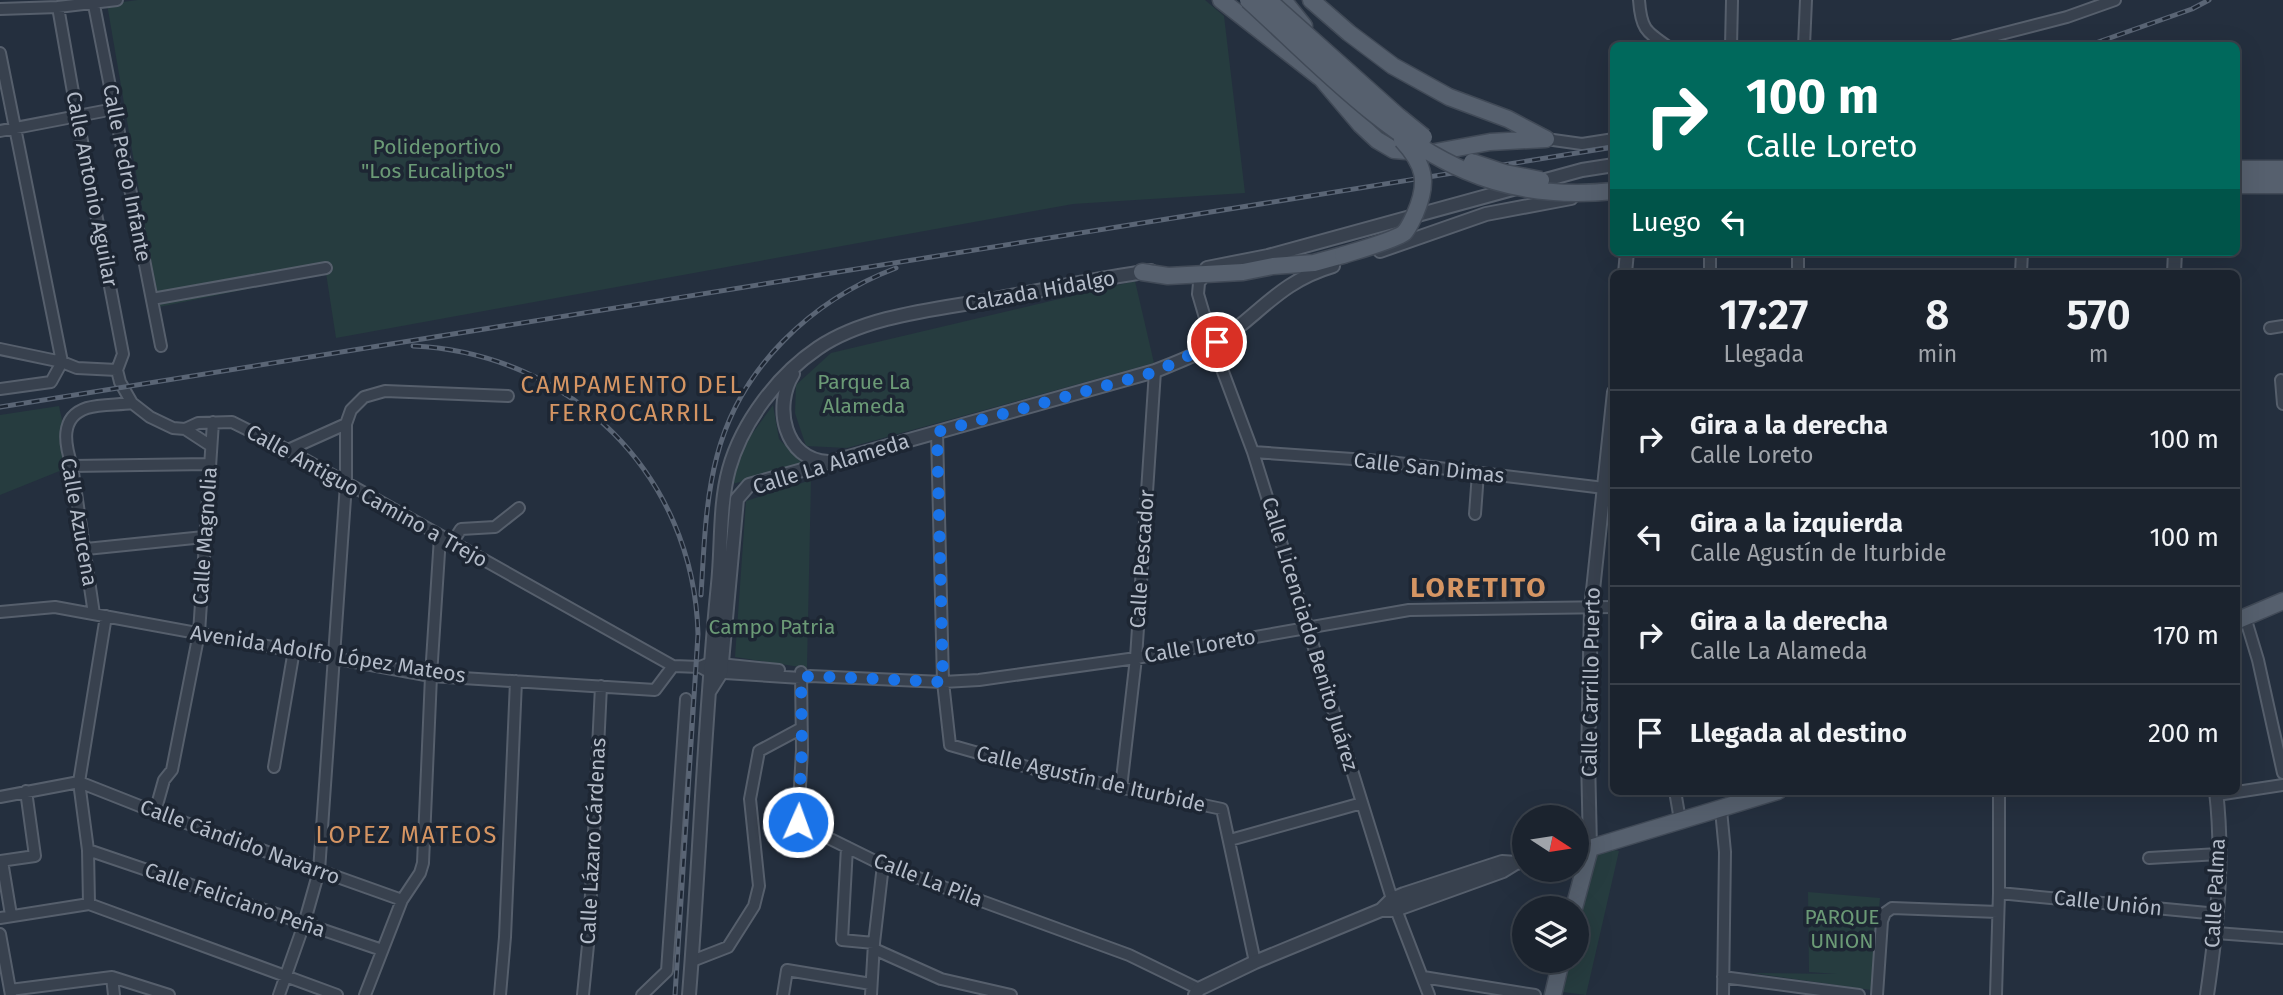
<!DOCTYPE html>
<html lang="es">
<head>
<meta charset="utf-8">
<style>
  :root { --surface:#1b232e; --page:#242b36; --text:#f1f3f6; --muted:#a0a4aa; --line:#39404a }
  body { margin:0; font-family:"Fira Sans",sans-serif; background:var(--page); color:var(--text); height:100vh; display:flex; flex-direction:column; font-size:26px; white-space:nowrap }
  * { box-sizing:border-box; margin:0 }
  p { font-size:23px; color:var(--muted) }
  .icon { flex:none; width:38px; height:38px; fill:none; stroke:currentColor; stroke-width:2; stroke-linecap:round; stroke-linejoin:round }
  .map { position:relative; flex:1; overflow:hidden }
  .side { position:absolute; left:1610px; top:270px; width:630px; height:525px; display:flex; flex-direction:column; background:var(--surface); border-radius:10px; box-shadow:0 7px 28px #0002,0 0 0 2px var(--line) }
  .side>* { flex:none }
  .hud { position:absolute; left:1610px; top:42px; width:630px; height:214px; border-radius:10px; box-shadow:0 7px 28px #0002,0 0 0 2px var(--line); background:#00695c; color:#fff; overflow:hidden }
  .needle { width:46px; rotate:102deg }
  .fabs { position:absolute; left:1512px; top:805px; display:grid; gap:14px }
  .fabs a { display:grid; place-items:center; width:77px; height:77px; border-radius:50%; background:var(--surface); box-shadow:0 7px 28px #0002,0 0 0 2px var(--line); font-size:35px }
  .pin { position:absolute; display:grid; place-items:center; width:60px; height:60px; color:#fff; margin:-30px; border:4px solid #fff; border-radius:50%; box-shadow:0 2px 7px #0007 }
  .me { position:absolute; width:77px; margin:-38px; rotate:2deg; stroke-linejoin:round; filter:drop-shadow(0 0 5px #0008) }
  .turn { display:flex; align-items:center; gap:24px; height:147px; padding:0 21px; font-size:32px }
  .turn .icon { width:91px; height:91px; stroke-width:2.5 }
  .turn b { display:block; font-size:49px; line-height:60px }
  .then { display:flex; align-items:center; height:66px; padding:0 21px; background:#0003; gap:14px; font-size:26px }
  .eta { display:flex; justify-content:space-evenly; align-items:center; height:119px; text-align:center }
  .eta b { font-size:42px; font-weight:600; line-height:49px }
  ul { padding:0; list-style:none }
  li { display:flex; align-items:center; gap:21px; height:98px; padding:0 21px; border-top:2px solid var(--line) }
  li div { flex:1 }
  li b { display:block; font-size:26px }
  li em { font-style:normal }
  .map>svg:first-child { display:block }
</style>
</head>
<body>
<div class="map">
<svg width="2283" height="995" viewBox="0 0 2283 995">
  <rect width="100%" height="100%" fill="#242f3e"/>
  <!-- green -->
  <path fill="#263c3f" d="M138,0H1205L1224,16L1245,193L1073,204L336,338L326,273L159,307L107,4Z
    M1135,281L1154,363L847,448L806,446L795,413L796,385L831,353Z
    M773,405L779,439L805,466L732,484L744,445Z
    M59,406L72,466L0,495V415Z
    M811,480L807,668L735,657L746,501Z
    M1610,849L1619,851L1586,995L1563,992L1570,961H1577V933L1593,865L1598,854Z
    M1808,892L1880,898L1871,990L1752,973L1837,974L1809,972Z"/>
  <g fill="none" stroke-linecap="round" stroke-linejoin="round">
    <defs>
      <path id="minor" d="M93,0L161,346
        M1639,0C1641,28 1645,31 1667,46
        M58,7L77,115L123,354L117,370
        M0,9L58,7L117,0
        M1731,46L1732,1
        M1804,46L1806,0
        M1954,46L2067,17L2115,0
        M0,53L62,362L51,382L0,389
        M0,131L114,109
        M1546,139L1582,144L1614,139
        M1710,273V252
        M1798,273V252
        M2021,273L2022,252
        M1205,274L1199,283L1198,294L1213,345L1253,452L1392,899L1429,995
        M152,299L326,268
        M2270,328L2283,326
        M0,349L62,362L77,368L117,370
        M117,370L120,382L132,403L150,417L173,428L185,429L198,423L232,422L288,450L673,666L700,667L710,663L779,670
        M2281,380L2283,404
        M185,429L211,446
        M937,432L943,682L950,745L1038,770L1222,809L1255,962
        M288,450L346,424
        M1253,452L1381,461L1604,488
        M72,466L209,464
        M1475,514L1478,473
        M452,543L461,529L495,527L519,508
        M86,549L204,537
        M0,612L55,607L431,676L655,690L673,666
        M94,614L72,466C65,445 59,417 87,408C100,404 118,405 132,403
        M2245,617L2258,660L2283,773
        M700,667L709,672L801,678L810,676L943,682L979,680L1136,658L1409,610L1614,607
        M801,672L802,750L798,823L883,865L1129,955L1199,989
        M274,767L294,650
        M1121,788L1136,658L1155,371
        M1675,791L1680,820
        M2217,795L2283,785
        M0,797L79,782L155,812L402,900
        M1721,810L1725,852L1723,995
        M155,812L164,780L172,770L199,633L213,422
        M1230,840L1362,803
        M847,847L842,940L874,943
        M88,850L382,950
        M2149,858L2219,854
        M0,861L35,856L26,791
        M2,861L11,915
        M1999,893L2218,914
        M89,904L88,850L79,782L106,616
        M0,918L89,904L337,995
        M2216,933L2283,938
        M0,934L11,995
        M874,949L941,979L1011,995
        M692,961L728,947L754,906L759,886L750,799L759,751L800,729
        M112,977L114,995
        M1423,977L1535,995
        M1723,977L1859,995
        M10,990L112,977L169,995
        M279,995L304,924L319,871L346,484V424L351,410L364,397L385,391L508,396
        M365,995L402,900L420,873L423,863L431,676L440,537
        M500,995L505,937L516,681
        M583,995L589,935L601,686
        M642,995L667,971L686,699
        M783,995L787,970L871,984
        M871,995L874,943L883,865
        M1877,995L1882,921L1885,913L1892,908L1998,912
        M1996,995L1999,893V791"/>
      <path id="tertiary" d="M1380,251L1486,214L1571,198
        M1207,268L1268,256L1582,170L1614,165
        M1625,273L1627,252
        M2174,273L2175,252
        M793,374C773,406 784,460 828,462
        M709,692L721,673L737,499L749,485L1155,371C1175,363 1197,355 1215,344C1259,316 1278,282 1333,266
        M1577,851L1590,848L1588,757L1591,609L1614,392
        M1381,910L1392,899L1404,894L1502,862L1517,863
        M689,995C700,858 704,721 718,584C722,546 719,506 729,469C742,422 778,375 818,348C868,314 942,309 1000,298C1050,289 1100,278 1151,271
        M1195,995L1199,989L1255,962L1381,910H1395L1503,871L1516,863
        M2207,995C2217,927 2224,859 2216,791"/>
      <path id="primary" d="M1221,0L1322,79L1361,125L1377,140L1394,150L1430,153L1490,142L1546,139
        M1283,0L1304,26
        M1311,0L1349,33L1393,66L1449,97L1508,119L1546,139
        M2236,169H2283
        M2236,185H2283
        M1142,272L1168,276L1243,272L1273,266L1314,263L1343,255
        M2236,621L2283,601
        M1574,908L1590,848L1778,791
        M1553,995L1561,961"/>
    </defs>
    <!-- minor casing -->
    <use href="#minor" stroke="#565f6c" stroke-width="14"/>
    <!-- tertiary casing -->
    <use href="#tertiary" stroke="#565f6c" stroke-width="16"/>
    <!-- primary casing -->
    <use href="#primary" stroke="#414a57" stroke-width="19"/>
    <!-- minor -->
    <use href="#minor" stroke="#38414e" stroke-width="10"/>
    <!-- tertiary -->
    <use href="#tertiary" stroke="#38414e" stroke-width="12"/>
    <!-- primary -->
    <use href="#primary" stroke="#56606e" stroke-width="16"/>
    <defs>
      <path id="rail" d="M2087,46L2192,9L2209,0
        M413,346C571,353 694,475 698,634L675,995
        M0,407L1614,147
        M701,595C704,549 705,501 717,456C740,367 812,300 896,268"/>
    </defs>
    <!-- rail casing -->
    <use href="#rail" stroke="#5a6575" stroke-width="5"/>
    <!-- rail -->
    <use href="#rail" stroke="#1d2633" stroke-width="2.5" stroke-dasharray="8" stroke-linecap="butt"/>
    <defs>
      <path id="primary-bridge" d="M1248,0C1314,60 1384,136 1466,171C1512,191 1564,196 1614,191
        M1268,0L1398,116L1424,137
        M1472,162L1505,173L1541,180
        M1343,255C1356,251 1395,240 1404,233C1409,228 1412,220 1415,214C1429,182 1425,165 1402,140"/>
    </defs>
    <!-- primary-bridge casing -->
    <use href="#primary-bridge" stroke="#414a57" stroke-width="19" stroke-linecap="butt"/>
    <!-- primary-bridge -->
    <use href="#primary-bridge" stroke="#56606e" stroke-width="16"/>
  </g>
  <g fill="none" stroke-linecap="round" stroke-linejoin="round">
    <!-- route -->
    <path stroke="#1a73e8" stroke-width="12" stroke-dasharray="0 21.6" d="M798,822L802,750L801,678L810,676L943,682L937,432L1155,372L1217,342"/>
  </g>
  <g text-anchor="middle" dominant-baseline="central" stroke-width="7" stroke-linejoin="round" paint-order="stroke">
    <!-- park labels -->
    <g font-size="21" fill="#6b9a76" stroke="#1d2633">
      <text x="437" y="147">Polideportivo<tspan x="437" dy="24">"Los Eucaliptos"</tspan></text>
      <text x="864" y="382">Parque La<tspan x="864" dy="24">Alameda</tspan></text>
      <text x="772" y="627">Campo Patria</text>
      <text x="1842" y="917">PARQUE<tspan x="1842" dy="24">UNION</tspan></text>
    </g>
    <!-- street labels -->
    <g font-size="21" fill="#b4bcc9" stroke="#1d2633">
      <text transform="translate(127 173) rotate(79)">Calle Pedro Infante</text>
      <text transform="translate(92 189) rotate(79)">Calle Antonio Aguilar</text>
      <text transform="translate(1040 291) rotate(-10)">Calzada Hidalgo</text>
      <text transform="translate(831 464) rotate(-17)">Calle La Alameda</text>
      <text transform="translate(1429 468) rotate(6)">Calle San Dimas</text>
      <text transform="translate(367 496) rotate(29)">Calle Antiguo Camino a Trejo</text>
      <text transform="translate(79 522) rotate(80)">Calle Azucena</text>
      <text transform="translate(205 536) rotate(-86)">Calle Magnolia</text>
      <text transform="translate(1142 559) rotate(-86)">Calle Pescador</text>
      <text transform="translate(1310 634) rotate(73)">Calle Licenciado Benito Juárez</text>
      <text transform="translate(1200 646) rotate(-10)">Calle Loreto</text>
      <text transform="translate(328 654) rotate(9)">Avenida Adolfo López Mateos</text>
      <text transform="translate(1591 682) rotate(-89)">Calle Carrillo Puerto</text>
      <text transform="translate(1091 779) rotate(13)">Calle Agustín de Iturbide</text>
      <text transform="translate(593 841) rotate(-87)">Calle Lázaro Cárdenas</text>
      <text transform="translate(240 842) rotate(20)">Calle Cándido Navarro</text>
      <text transform="translate(928 880) rotate(21)">Calle La Pila</text>
      <text transform="translate(2215 893) rotate(-87)">Calle Palma</text>
      <text transform="translate(235 900) rotate(19)">Calle Feliciano Peña</text>
      <text transform="translate(2108 903) rotate(6)">Calle Unión</text>
    </g>
    <!-- quarter labels -->
    <g font-size="24" letter-spacing="2" fill="#d59563" stroke="#1d2633">
      <text x="632" y="385">CAMPAMENTO DEL<tspan x="632" dy="28">FERROCARRIL</tspan></text>
      <text x="407" y="835">LOPEZ MATEOS</text>
    </g>
    <!-- district labels -->
    <g font-size="28" font-weight="bold" letter-spacing="2" fill="#d59563" stroke="#1d2633">
      <text x="1479" y="587">LORETITO</text>
    </g>
  </g>
</svg>
<div class="fabs">
<a><svg class="needle" viewBox="-14 -14 28 28"><path d="M0-13l5 13h-10z" fill="#e53935"/><path d="M0 13l5-13h-10z" fill="#a0a4aa"/></svg></a>
<a><svg class="icon" aria-label="layers" viewBox="0 0 24 24"><path d="M12 4l9 5-9 5-9-5zM3 14l9 5 9-5"/></svg></a>
</div>
<div class="pin" style="left:1217px;top:342px;background:#d93025"><svg class="icon" aria-label="arrive" viewBox="0 0 24 24"><path d="M6 21V4h12l-3 4 3 4H6"/></svg></div>
<svg class="me" style="left:798px;top:822px" viewBox="-20 -20 40 40"><circle r="17" fill="#1a73e8" stroke="#fff" stroke-width="3"/><path d="M0-11L8 9 0 5-8 9z" fill="#fff"/></svg>
<div class="hud">
<div class="turn"><svg class="icon" aria-label="right" viewBox="0 0 24 24"><path d="M7 20v-9h11M14 6l5 5-5 5"/></svg><div><b>100 m</b>Calle Loreto</div></div>
<div class="then">Luego<svg class="icon" aria-label="left" viewBox="0 0 24 24"><path d="M17 20v-9H6M10 6l-5 5 5 5"/></svg></div>
</div>
<section class="side">
<div class="eta">
<div><b>17:27</b><p>Llegada</p></div>
<div><b>8</b><p>min</p></div>
<div><b>570</b><p>m</p></div>
</div>
<ul>
<li><svg class="icon" aria-label="right" viewBox="0 0 24 24"><path d="M7 20v-9h11M14 6l5 5-5 5"/></svg><div><b>Gira a la derecha</b><p>Calle Loreto</p></div><em>100 m</em></li>
<li><svg class="icon" aria-label="left" viewBox="0 0 24 24"><path d="M17 20v-9H6M10 6l-5 5 5 5"/></svg><div><b>Gira a la izquierda</b><p>Calle Agustín de Iturbide</p></div><em>100 m</em></li>
<li><svg class="icon" aria-label="right" viewBox="0 0 24 24"><path d="M7 20v-9h11M14 6l5 5-5 5"/></svg><div><b>Gira a la derecha</b><p>Calle La Alameda</p></div><em>170 m</em></li>
<li><svg class="icon" aria-label="arrive" viewBox="0 0 24 24"><path d="M6 21V4h12l-3 4 3 4H6"/></svg><div><b>Llegada al destino</b></div><em>200 m</em></li>
</ul>
</section>
</div>
</body>
</html>
